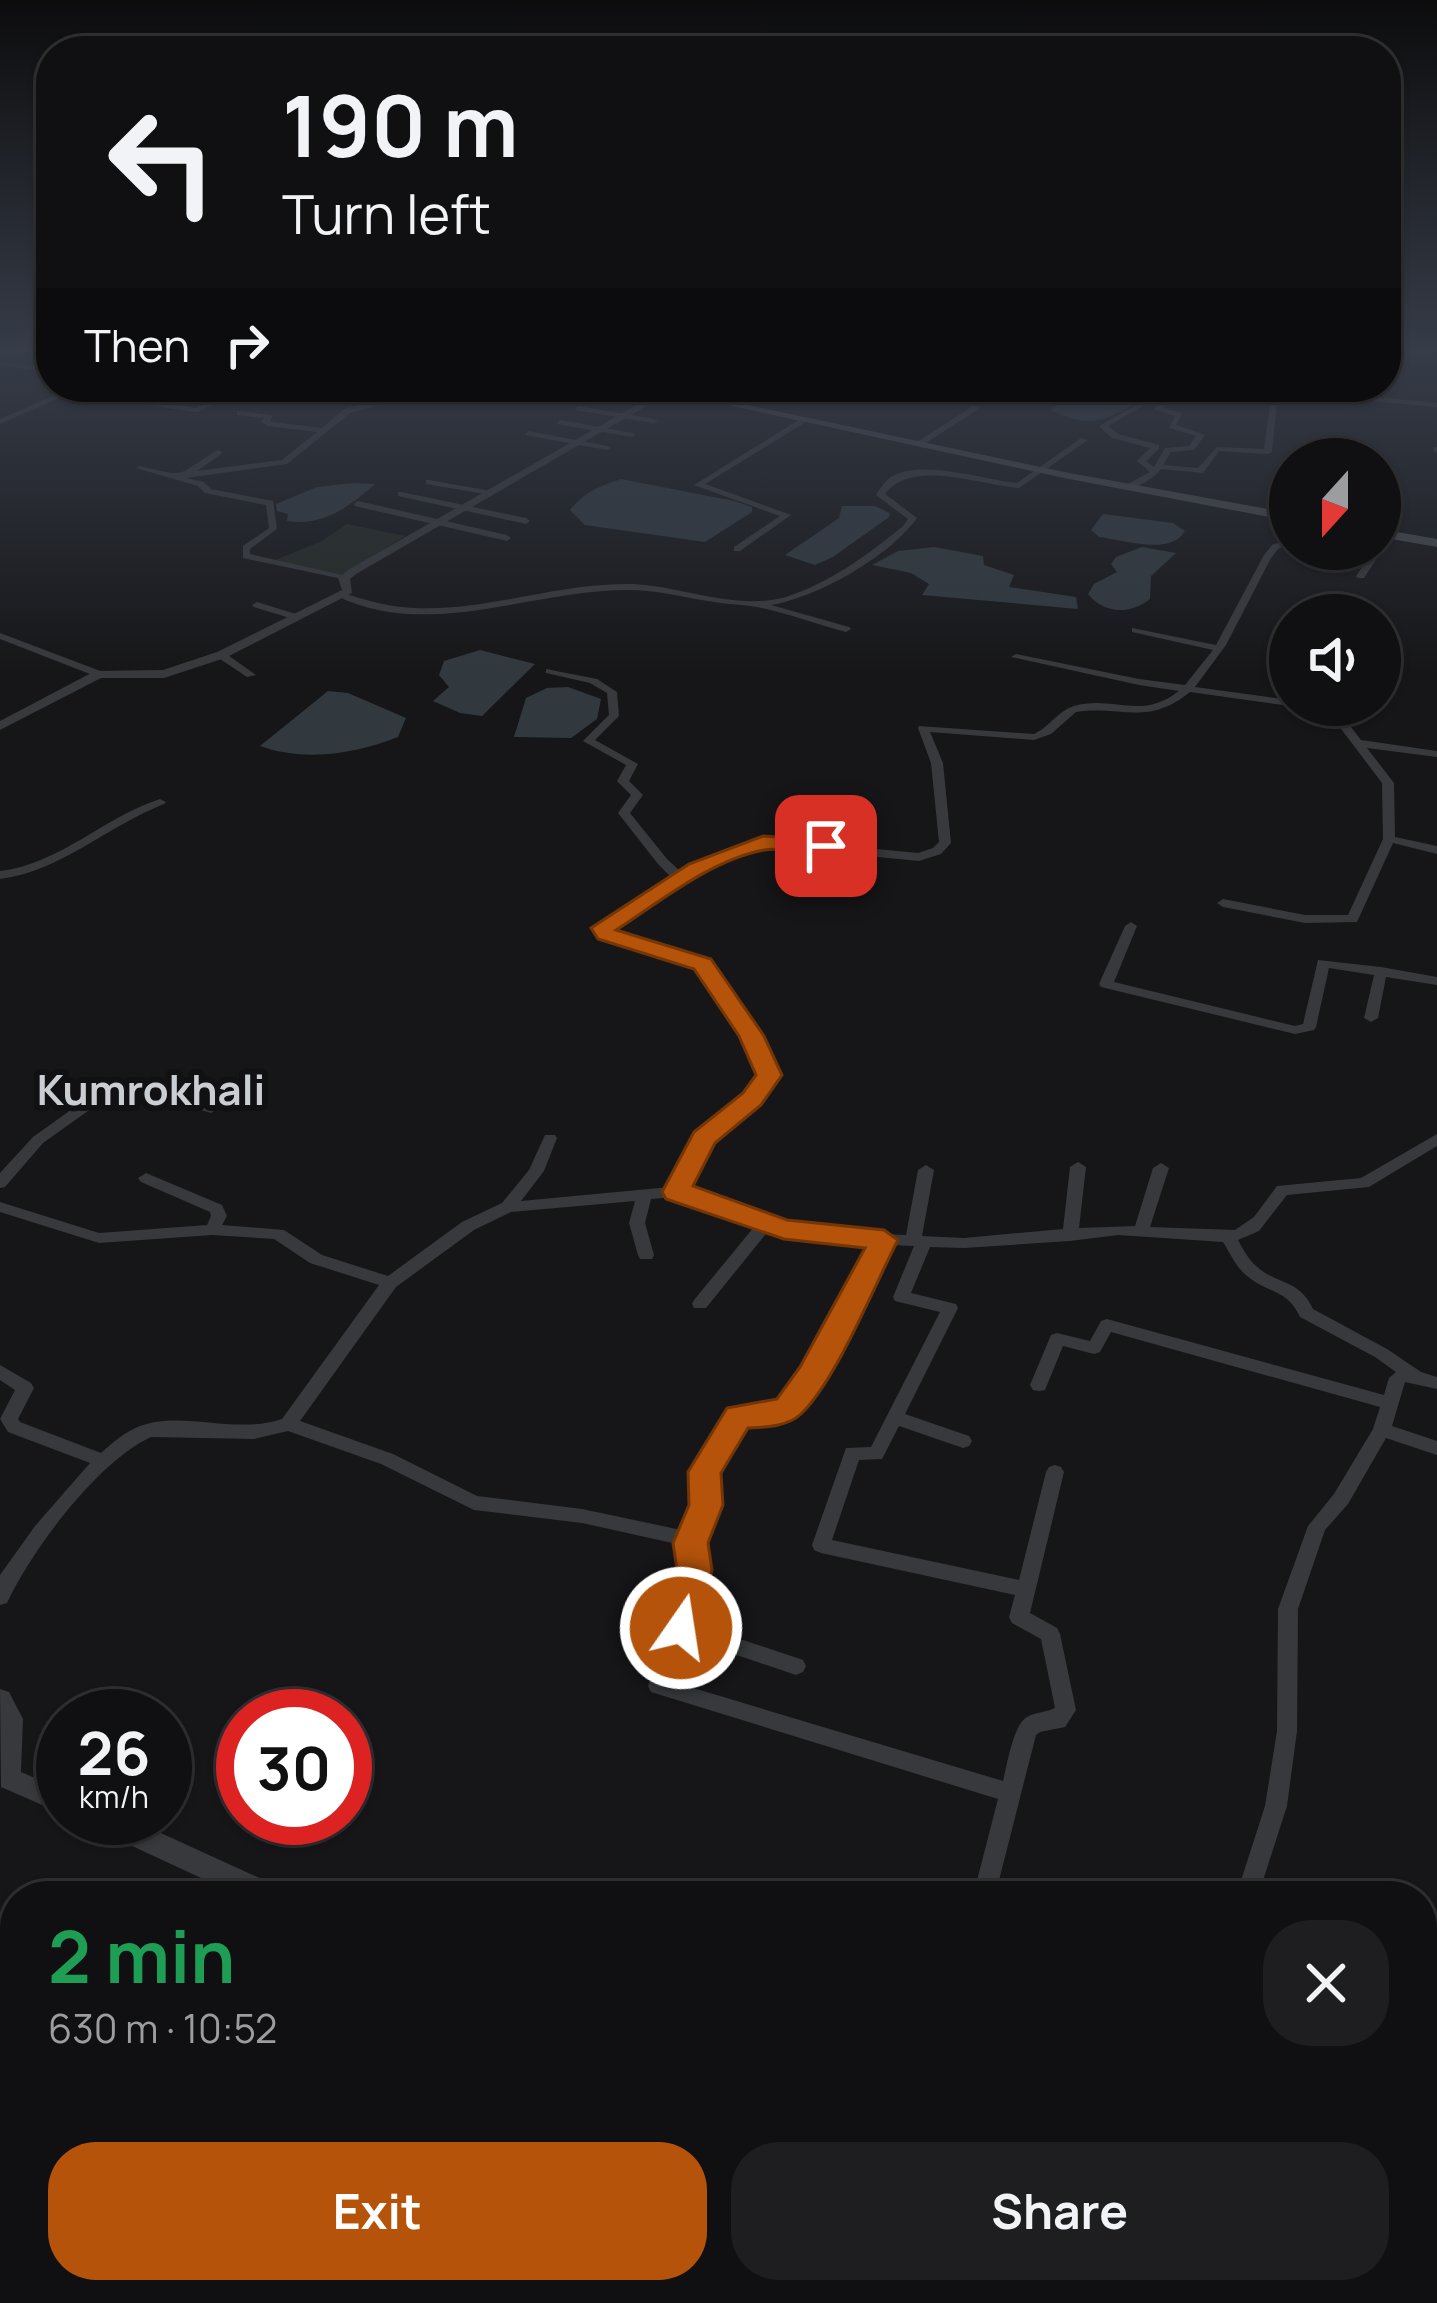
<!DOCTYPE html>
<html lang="en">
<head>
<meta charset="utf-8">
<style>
  :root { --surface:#101012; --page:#1e1e20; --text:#f1f3f6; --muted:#9c9d9f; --line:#303032; --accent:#b45309 }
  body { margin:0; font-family:Manrope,sans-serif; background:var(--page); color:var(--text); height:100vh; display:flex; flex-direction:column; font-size:45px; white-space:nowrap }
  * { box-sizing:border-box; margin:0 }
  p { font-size:39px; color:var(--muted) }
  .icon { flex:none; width:66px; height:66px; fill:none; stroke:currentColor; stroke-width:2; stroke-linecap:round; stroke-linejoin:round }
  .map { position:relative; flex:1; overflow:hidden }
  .sheet { position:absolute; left:0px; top:1881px; width:1437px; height:423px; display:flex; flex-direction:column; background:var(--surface); border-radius:48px 48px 0 0; box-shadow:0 3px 9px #0004,0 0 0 3px var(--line) }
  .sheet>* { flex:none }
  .top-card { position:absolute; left:36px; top:36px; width:1365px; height:366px; border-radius:48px; box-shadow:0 3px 9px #0004,0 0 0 3px var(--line); background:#101012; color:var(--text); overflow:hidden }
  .needle { width:78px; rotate:201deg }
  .fabs { position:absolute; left:1269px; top:438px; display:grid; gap:24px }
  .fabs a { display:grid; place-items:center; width:132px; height:132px; border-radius:50%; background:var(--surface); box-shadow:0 3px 9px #0004,0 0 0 3px var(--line); font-size:60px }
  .speed { position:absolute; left:36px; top:1689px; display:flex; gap:24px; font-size:60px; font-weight:700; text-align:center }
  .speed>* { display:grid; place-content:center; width:156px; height:156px; border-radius:50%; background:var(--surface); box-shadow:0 3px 9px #0004,0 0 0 3px var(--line); line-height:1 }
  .speed small { font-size:30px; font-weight:400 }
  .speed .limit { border:18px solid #d22; background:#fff; color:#111 }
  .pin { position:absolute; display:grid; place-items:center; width:102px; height:102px; color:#fff; margin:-51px; border-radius:24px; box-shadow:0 6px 18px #0006 }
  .me { position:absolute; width:132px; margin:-66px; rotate:13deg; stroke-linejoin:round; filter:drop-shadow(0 0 9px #0008) }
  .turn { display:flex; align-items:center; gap:42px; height:252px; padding:0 48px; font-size:54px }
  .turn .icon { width:156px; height:156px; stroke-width:2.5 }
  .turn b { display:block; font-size:84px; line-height:102px }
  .then { display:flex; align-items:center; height:114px; padding:0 48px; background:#0003; gap:24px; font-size:45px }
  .round { display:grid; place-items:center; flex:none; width:126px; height:126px; border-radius:48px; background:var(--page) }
  .head { display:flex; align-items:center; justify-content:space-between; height:204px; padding:0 48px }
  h1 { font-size:72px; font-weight:700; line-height:90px; color:#1e9e55 }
  .primary-button { display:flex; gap:24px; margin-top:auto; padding:24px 48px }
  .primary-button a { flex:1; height:138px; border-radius:48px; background:var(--accent); color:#fff; font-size:48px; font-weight:700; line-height:138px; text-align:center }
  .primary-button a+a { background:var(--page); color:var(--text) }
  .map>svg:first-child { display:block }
</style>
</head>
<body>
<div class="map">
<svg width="1437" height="2303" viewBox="0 0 1437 2303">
  <rect width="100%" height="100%" fill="#161618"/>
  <!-- green -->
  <path fill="#232923" d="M347,524L405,536L342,576L273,561L322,541Z"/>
  <!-- water -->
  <path fill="#31393f" d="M1077,394L1138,403C1099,421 1093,430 1050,410Z
    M621,479L734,501L752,507V512L705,542L585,525L570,510C586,491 598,487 621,479Z
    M352,483L375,484C350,506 323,527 287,521L288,514L277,511L276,504L317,487Z
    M842,506H875L890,513L889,517L833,557L815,565L785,555L839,518Z
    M1103,514L1173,523L1185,531C1171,556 1124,540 1099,537L1091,530Z
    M934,547L983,556L984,565L1014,575L1009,587L1076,597L1078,609L922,595L929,584L911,573L872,565L898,551Z
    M1142,547L1176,553L1151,576L1150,599C1130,615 1104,614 1088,594L1094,584L1117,572L1111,564L1116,557Z
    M480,650L535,664L482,716L460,713L433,701L449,687L439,675L444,661Z
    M568,687L601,699L597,719L571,738L514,737L526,698L547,688Z
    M328,691L348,693L406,718L398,737C355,754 305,762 260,746Z"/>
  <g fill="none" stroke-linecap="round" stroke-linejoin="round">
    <!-- minor -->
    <path fill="#38393c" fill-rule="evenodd" d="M0,362L51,368V372L0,366Z
      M152,387L195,391L203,387H213L196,395Z
      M241,387H251L197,412L68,394L0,424V419L72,388L75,391L196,408Z
      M389,387H397L401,399L350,413L287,464L186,478L204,482L211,489L273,501L277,529L250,549V554L347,576V580L243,558V546L269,528L266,505L205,493L198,486L136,468L140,466C191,479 176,474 218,450L222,452L221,454L197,471L282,460L317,432L268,426L261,422L264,418L237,415V411L273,415L270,421L272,422L322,428L344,409L394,396Z
      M1167,387H1176L1108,426L1118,434L1159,445V449L1146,461L1154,467L1165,448L1189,446L1196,436L1169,428L1175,416L1153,409L1174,394L1225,401H1277L1272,452L1268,454L1219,451L1203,473L1161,469C1154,478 1137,489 1126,489V485L1150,472L1137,461L1150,448L1112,438L1099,426ZM1175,398L1225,405H1270L1264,449L1217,447L1198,468L1163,465L1171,452L1194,450L1205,435L1176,425L1182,413L1163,408Z
      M1299,387L1349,389L1346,387H1355L1373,397L1437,403V407L1371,401L1357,394Z
      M578,406L654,419L658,421L654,423L575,410Z
      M973,406L980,408L921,446L914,444Z
      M802,418L809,420L705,484L791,515L740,551H734V547L780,516L694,485Z
      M560,420L632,433L636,435L632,437L557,424Z
      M528,431L607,446L611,448L607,450L525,435Z
      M1081,438L1088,440L1019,488C980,485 912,458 885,494L917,518C889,557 818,597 771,605L849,627L851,629L846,632C816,624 787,613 757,607C739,604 720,604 702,600C678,596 654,590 629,590C534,589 428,641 337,596L342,593C366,600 389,607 413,608C487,612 558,582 632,584C683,586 735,611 786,597C827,584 870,554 903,526L908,519L876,495C878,491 885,482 888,479C918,457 983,480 1017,483Z
      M1434,447H1437V453L1433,451Z
      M429,480L485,490L489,492L485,494L426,484V480Z
      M401,492L526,518L530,521L526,524L398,496V492Z
      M358,501L507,535L511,538L507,541L355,506L354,504Z
      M1290,538V544L1278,549L1271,558L1226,645L1195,687L1290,700V705H1294L1290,706L1190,692C1147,727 1122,705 1076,712L1051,734L1034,740L930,732L943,763L951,843L941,854L919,861L764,846L701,871L612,924L609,928L612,931L708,961L759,1036L776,1075L757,1102L710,1141L684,1189C713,1194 737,1212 764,1219C810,1230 859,1233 906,1235L918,1170L926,1165L934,1170L922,1236L964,1238L1063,1229L1070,1167L1078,1162L1086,1167L1079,1228L1135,1226L1153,1168L1161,1163L1169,1168L1150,1227L1235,1230L1254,1217L1277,1186L1361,1178L1437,1134V1146L1369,1187L1287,1195L1259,1231L1238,1240C1243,1249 1248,1259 1256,1266C1277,1285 1299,1279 1313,1309L1387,1349L1421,1372L1437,1377V1389L1405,1382L1392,1426L1437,1441V1455L1386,1438L1348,1504L1325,1530L1298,1609L1297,1731L1287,1806L1258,1896H1236L1265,1806L1277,1731L1278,1609L1308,1526L1334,1494L1373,1429L1380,1407L1111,1332L1100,1352L1094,1354L1063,1346L1045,1390L1039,1391L1033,1390L1030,1385L1051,1335L1057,1333L1090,1341L1101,1321L1107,1319L1384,1395L1389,1378L1396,1372L1375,1357L1300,1317C1287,1288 1267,1294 1246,1275C1236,1267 1230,1253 1223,1242L1118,1235L1070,1241L964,1248L930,1247L911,1293L956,1304L958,1308L905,1414L969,1436L972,1441L969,1446L963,1448L899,1426L882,1459L859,1460L832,1540L1019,1580L1046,1472L1049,1467L1055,1465L1061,1467L1064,1472L1030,1613L1057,1628L1060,1634L1076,1710L1065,1727L1040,1732L1036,1735L995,1896H973L998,1799L651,1692L648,1686C661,1652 698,1578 677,1544L582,1523L474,1510L381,1464L288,1431L254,1439L151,1437C98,1461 31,1551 7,1603L0,1605V1575L35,1526L90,1463L8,1432L0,1419L15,1390L0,1380V1365L31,1383L34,1388L18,1419L20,1422L101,1453C113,1442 125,1432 140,1426C182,1410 235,1435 282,1419L379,1285L310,1263L274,1239L212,1235L99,1243L0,1212V1202L99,1233L207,1225L211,1216L210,1212L141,1182L138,1178L146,1173L222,1205L227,1216L222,1225L284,1230L322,1255L388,1276L462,1222L502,1203L529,1170L545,1135H555L557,1138L544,1171L521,1201L670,1187L699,1135L747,1096L762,1075L745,1036L698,967L602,937L597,928L604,918L672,878L658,864L618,813L631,795L617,781L626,765L583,741L609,715L607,693L590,683L546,673V669L597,679L617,692L619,716L595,740L638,764L629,781L643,795L630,813L667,859L681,872L693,865L763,838L918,853L933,848L939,842L931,763L918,728L919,726L1034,734C1049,727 1058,711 1074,706C1113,695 1141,721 1179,691L1139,685L1011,657L1016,654L1139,679L1185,685L1213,650L1132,632V628L1216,645L1264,555L1272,545ZM675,1197L696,1201L754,1227L694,1300L692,1304L694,1308H706L769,1230L850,1243L874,1244L806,1370L782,1403L727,1415L695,1472L697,1505L686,1531L582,1509L477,1496L393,1454L300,1421L396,1287L474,1230L511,1212L635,1201L629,1223L638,1255L640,1259H652L654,1255L645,1223L651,1199ZM889,1245L914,1246L893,1297L895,1301L940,1312L871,1447L846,1448L812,1545L814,1550L821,1553L1015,1595L1009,1617L1012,1623L1041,1639L1055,1708C1047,1712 1036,1712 1027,1717C1013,1725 1007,1765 1003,1781L670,1681L686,1638L796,1675L803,1672L806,1666L803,1660L692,1623L701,1586L703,1565L699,1545L715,1505L713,1472L739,1425L794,1413L818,1379Z
      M1380,547L1383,549L1364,578H1358L1356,576L1375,549H1380Z
      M257,602L296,614L298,616L293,619L254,607L252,605Z
      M0,633L103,672L104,674L95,676L0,639Z
      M217,653H225L256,675L247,677L217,657Z
      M1298,705H1319L1337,709L1361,740L1437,751V757L1367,748L1394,783L1395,837L1437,846V854L1393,843L1357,922L1305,923L1223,907L1217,903L1223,899L1305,915H1348L1383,839L1382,783L1329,713Z
      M160,799L166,802L164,804C107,826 62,871 0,879V871C60,864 104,817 160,799Z
      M1131,922L1137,926L1114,982L1295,1026L1303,1024L1318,960L1381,967L1437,977V985L1386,977L1378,1018L1371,1022L1364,1018L1374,975L1329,968L1316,1027L1314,1030L1295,1034L1101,987L1099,984L1125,926Z
      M146,1085L216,1105L218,1108L211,1113L148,1094L125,1110L102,1101L43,1143L5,1187L0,1188V1173L33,1137L96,1092H106L123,1099Z
      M0,1944L15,1950V1974L0,1967Z
      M0,2124L15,2132V2160L0,2151Z
      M693,2289H719L717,2303H691Z
      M1127,2289H1153V2303H1127Z"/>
    <!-- tertiary -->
    <path fill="#38393c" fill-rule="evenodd" d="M666,388L669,393L356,574L350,579L352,593L225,658L164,678H101L0,730V721L95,671L163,670L217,652L342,590L338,578L348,570Z
      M0,1689L9,1692L23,1719L21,1772L63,1790V1814L1,1787Z
      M87,1818H128L279,1887L283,1896H240L91,1827Z
      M1302,2289H1345L1353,2303H1310Z"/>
    <!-- secondary -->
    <path fill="#46484c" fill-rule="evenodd" d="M644,387H663L1064,472L1290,513V521L1064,478Z
      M1380,529L1437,539V547L1380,537Z"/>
  </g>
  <!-- sky -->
  <linearGradient id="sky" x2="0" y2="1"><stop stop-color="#0c0c0d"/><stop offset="0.52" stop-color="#363c48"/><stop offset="1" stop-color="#363c48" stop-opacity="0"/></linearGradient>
  <rect width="1437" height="675" fill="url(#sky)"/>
  <!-- route -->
  <path fill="#b45309" stroke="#753606" stroke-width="3" d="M763,836L826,840L837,846C818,861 787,845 764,850C711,860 661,901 616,930L711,959L764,1036L782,1075L761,1105L715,1143L693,1186L787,1220L884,1230L898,1240C874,1286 837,1379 801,1414C787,1427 765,1427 748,1428L721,1473L723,1505L708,1543L712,1570L694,1638L681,1643L668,1638L663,1628L677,1570L673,1543L689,1505L688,1472L727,1408L777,1399L800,1367L865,1248L784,1239L666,1199L662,1192L694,1132L743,1093L756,1075L739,1036L694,969L598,939L591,928L689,864Z"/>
  <g text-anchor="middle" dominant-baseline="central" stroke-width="12" stroke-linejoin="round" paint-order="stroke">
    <!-- district labels -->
    <g font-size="42" font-weight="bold" fill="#cacdd2" stroke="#111113">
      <text x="151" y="1089">Kumrokhali</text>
    </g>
  </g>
</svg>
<div class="fabs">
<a><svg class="needle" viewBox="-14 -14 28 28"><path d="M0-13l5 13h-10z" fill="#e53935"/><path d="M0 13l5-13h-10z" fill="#9c9d9f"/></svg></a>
<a><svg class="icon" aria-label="sound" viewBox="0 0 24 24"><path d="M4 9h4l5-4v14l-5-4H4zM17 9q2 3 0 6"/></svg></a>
</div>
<div class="speed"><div>26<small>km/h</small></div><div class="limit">30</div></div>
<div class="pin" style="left:826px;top:846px;background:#d93025"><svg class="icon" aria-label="arrive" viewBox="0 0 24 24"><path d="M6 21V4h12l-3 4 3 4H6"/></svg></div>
<svg class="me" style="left:681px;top:1628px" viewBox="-20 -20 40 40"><circle r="17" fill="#b45309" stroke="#fff" stroke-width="3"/><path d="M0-11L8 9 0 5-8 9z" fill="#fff"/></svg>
<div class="top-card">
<div class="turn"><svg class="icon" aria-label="left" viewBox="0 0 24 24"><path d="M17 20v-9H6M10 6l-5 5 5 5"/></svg><div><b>190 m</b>Turn left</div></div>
<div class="then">Then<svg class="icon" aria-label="right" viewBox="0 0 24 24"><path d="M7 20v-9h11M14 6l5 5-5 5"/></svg></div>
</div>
<section class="sheet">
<div class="head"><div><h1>2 min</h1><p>630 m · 10:52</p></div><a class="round"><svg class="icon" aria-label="close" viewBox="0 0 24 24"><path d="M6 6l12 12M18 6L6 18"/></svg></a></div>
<div class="primary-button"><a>Exit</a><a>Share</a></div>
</section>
</div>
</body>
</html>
